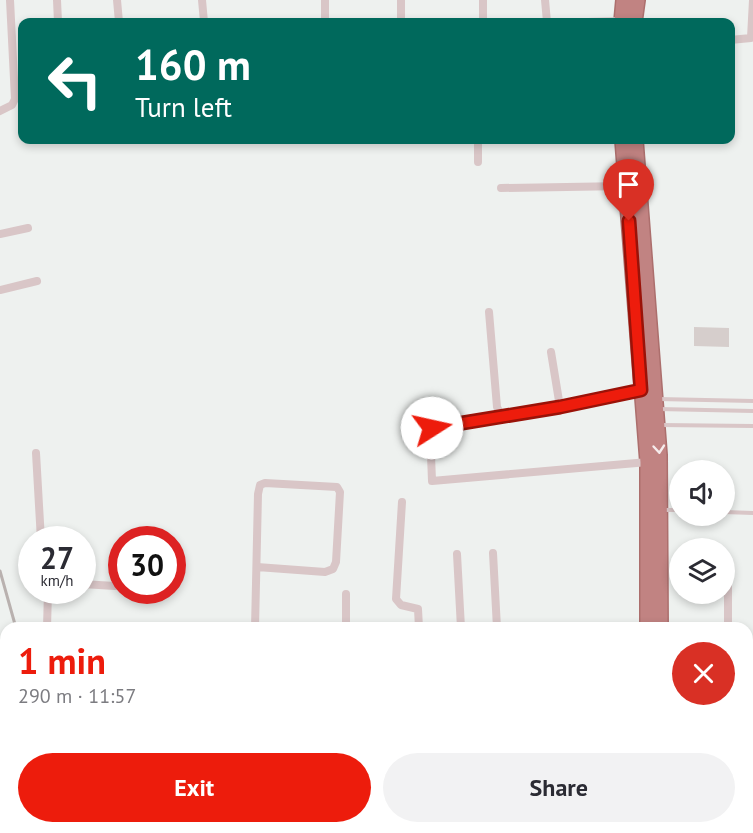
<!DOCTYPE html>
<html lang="en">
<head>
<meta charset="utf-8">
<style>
  :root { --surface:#fff; --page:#f2f2f3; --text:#2b2b33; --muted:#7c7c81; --accent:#ed1c0c }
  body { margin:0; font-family:"PT Sans",sans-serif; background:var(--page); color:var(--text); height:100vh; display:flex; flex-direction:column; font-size:22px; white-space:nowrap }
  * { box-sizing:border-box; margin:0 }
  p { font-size:20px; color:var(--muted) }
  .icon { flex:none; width:33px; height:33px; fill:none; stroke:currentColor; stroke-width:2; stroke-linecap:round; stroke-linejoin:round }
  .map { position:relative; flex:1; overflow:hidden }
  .drawer { position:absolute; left:0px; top:622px; width:753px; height:212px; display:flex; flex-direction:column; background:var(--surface); border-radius:18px 18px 0 0; box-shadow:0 3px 9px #0003 }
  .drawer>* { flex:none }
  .top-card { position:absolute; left:18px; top:18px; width:717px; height:126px; border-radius:12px; box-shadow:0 3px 9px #0003; background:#00695c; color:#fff; overflow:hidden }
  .controls { position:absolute; left:669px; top:460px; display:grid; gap:12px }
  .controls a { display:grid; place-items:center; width:66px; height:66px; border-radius:50%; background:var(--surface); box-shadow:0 3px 9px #0003; font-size:30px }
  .speed { position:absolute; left:18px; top:526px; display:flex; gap:12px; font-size:30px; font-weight:700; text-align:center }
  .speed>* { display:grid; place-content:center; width:78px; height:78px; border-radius:50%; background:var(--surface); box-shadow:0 3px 9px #0003; line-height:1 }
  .speed small { font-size:15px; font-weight:400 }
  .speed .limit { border:9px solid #d22; background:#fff; color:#111 }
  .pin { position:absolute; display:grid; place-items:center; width:51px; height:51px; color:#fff; margin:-62px -26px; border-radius:50% 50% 50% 0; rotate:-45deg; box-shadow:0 0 6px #0007 }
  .pin .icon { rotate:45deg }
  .me { position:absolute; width:66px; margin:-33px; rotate:80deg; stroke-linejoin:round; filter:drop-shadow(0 0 4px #0008) }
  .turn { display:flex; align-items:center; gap:21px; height:126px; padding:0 18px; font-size:27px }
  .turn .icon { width:78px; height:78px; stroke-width:2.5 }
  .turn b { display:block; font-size:42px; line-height:51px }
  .round { display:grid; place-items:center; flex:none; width:63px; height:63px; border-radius:32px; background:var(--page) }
  .summary { display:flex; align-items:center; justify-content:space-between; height:102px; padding:0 18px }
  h1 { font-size:36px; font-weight:700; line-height:45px; color:var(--accent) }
  .action { display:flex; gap:12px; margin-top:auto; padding:12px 18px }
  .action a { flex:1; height:69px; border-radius:36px; background:var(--accent); color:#fff; font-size:24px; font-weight:700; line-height:69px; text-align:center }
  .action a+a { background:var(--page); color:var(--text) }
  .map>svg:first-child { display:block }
</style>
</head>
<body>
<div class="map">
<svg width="753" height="833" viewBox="0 0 753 833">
  <rect width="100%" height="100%" fill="#eef1ef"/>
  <!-- building -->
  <path fill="#d6cecc" d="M694,327L729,328V347L694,346Z"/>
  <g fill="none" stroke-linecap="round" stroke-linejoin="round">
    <defs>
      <path id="highway" d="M622,22L624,0
        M634,22L637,0
        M623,140L648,462V628
        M635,140L659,455L660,628
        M638,833V828
        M650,833V828"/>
    </defs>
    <!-- highway casing -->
    <use href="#highway" stroke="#ac6f6d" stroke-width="18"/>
    <!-- lane -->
    <path stroke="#d9c6c7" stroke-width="4" d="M658,399L753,401
      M658,409L753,411
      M660,425L753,426
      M664,510H680
      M724,512L753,513
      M105,828L107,833
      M473,828V833"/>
    <!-- street -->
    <path stroke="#d9c6c7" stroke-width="8" d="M57,0L58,22
      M117,0L119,22
      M202,0L204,22
      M483,0V22
      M545,0L547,22
      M325,22V0
      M401,22V0
      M588,22L622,21
      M730,40L751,38L753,0
      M0,111L12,105L15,99L10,0
      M478,162V140
      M501,188L625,186
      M0,234L28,228
      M0,290L37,281
      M489,312L497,407L501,415L646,390
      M551,352L560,407
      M501,415L430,429L432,481L648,462
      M36,453L41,540
      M402,502L396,599L401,605L418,609L419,628
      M493,553L497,628
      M457,554L461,628
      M82,584L115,586
      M728,587V628
      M346,594V628
      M47,628L48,591
      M255,628L258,494L260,485L265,483L337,487L340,492L336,562L333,569L325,572L257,567
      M264,828V833
      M375,828V833
      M210,833L211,828"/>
    <!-- secondary -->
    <path stroke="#d8c0bf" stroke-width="12" d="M747,689L753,688
      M0,818L6,817"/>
    <!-- highway -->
    <use href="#highway" stroke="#c18382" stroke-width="15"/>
    <!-- rail -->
    <path stroke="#b9b1af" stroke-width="3" d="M0,571L16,628
      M71,828L73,833"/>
  </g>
  <!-- one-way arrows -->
  <defs><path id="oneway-chevron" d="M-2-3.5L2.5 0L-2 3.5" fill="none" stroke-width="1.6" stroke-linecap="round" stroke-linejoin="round" transform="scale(1.5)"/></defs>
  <use stroke="#f6ecec" href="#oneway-chevron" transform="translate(659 449) rotate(85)"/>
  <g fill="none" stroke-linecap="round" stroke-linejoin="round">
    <defs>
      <path id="route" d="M432,428L560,407L641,390L629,221"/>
    </defs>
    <!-- route casing -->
    <use href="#route" stroke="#9a1208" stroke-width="15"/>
    <!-- route -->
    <use href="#route" stroke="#ed1c0c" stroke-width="10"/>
  </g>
</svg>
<div class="controls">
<a><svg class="icon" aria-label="sound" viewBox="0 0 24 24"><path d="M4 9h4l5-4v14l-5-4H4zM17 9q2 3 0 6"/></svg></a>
<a><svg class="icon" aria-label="layers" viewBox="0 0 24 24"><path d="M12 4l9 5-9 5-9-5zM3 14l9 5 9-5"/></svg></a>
</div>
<div class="speed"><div>27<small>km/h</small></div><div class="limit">30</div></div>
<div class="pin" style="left:629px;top:221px;background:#d93025"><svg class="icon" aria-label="arrive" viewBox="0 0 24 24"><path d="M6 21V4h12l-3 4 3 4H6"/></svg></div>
<svg class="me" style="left:432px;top:428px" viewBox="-20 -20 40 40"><circle r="19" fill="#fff"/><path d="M0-13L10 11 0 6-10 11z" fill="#ed1c0c"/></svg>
<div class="top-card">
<div class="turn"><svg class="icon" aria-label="left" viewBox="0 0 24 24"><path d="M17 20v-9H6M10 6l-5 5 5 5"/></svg><div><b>160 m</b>Turn left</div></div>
</div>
<section class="drawer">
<div class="summary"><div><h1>1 min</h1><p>290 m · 11:57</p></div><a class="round" style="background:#d93025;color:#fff"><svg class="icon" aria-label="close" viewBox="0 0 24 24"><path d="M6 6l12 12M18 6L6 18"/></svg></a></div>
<div class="action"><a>Exit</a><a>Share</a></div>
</section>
</div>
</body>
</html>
